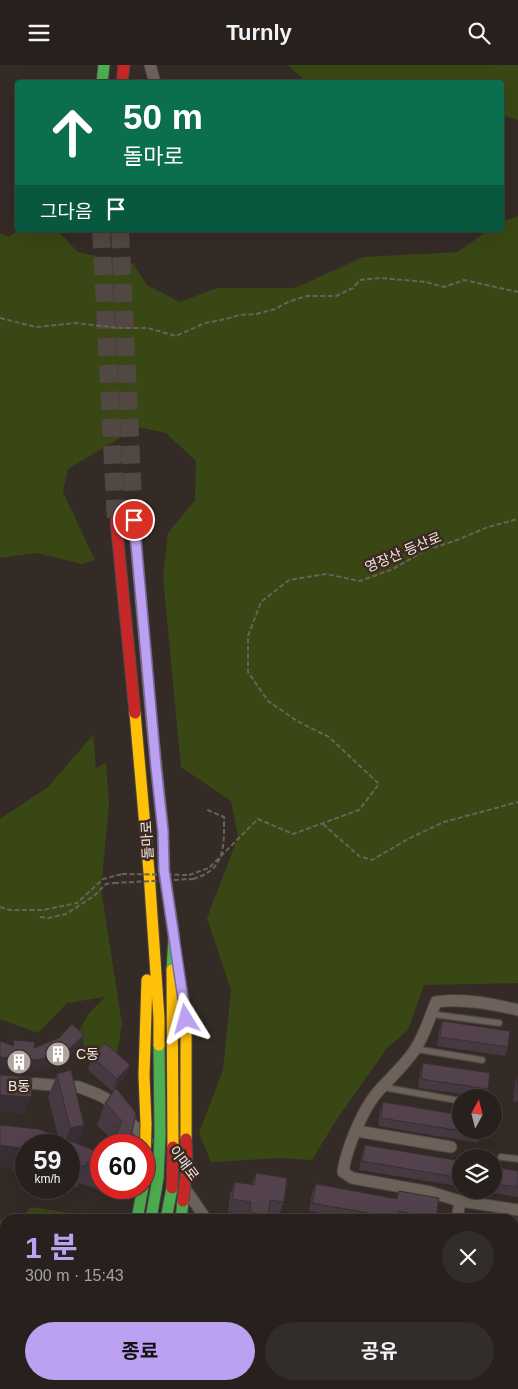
<!DOCTYPE html>
<html lang="ko">
<head>
<meta charset="utf-8">
<style>
  :root { --surface:#27201d; --page:#332d2a; --text:#f1f3f6; --muted:#a4a3a4; --line:#433e3b; --accent:#bca0f2 }
  body { margin:0; font-family:Arial,"Noto Sans KR",sans-serif; background:var(--page); color:var(--text); height:100vh; display:flex; flex-direction:column; font-size:19px; white-space:nowrap }
  * { box-sizing:border-box; margin:0 }
  p { font-size:16px; color:var(--muted) }
  .icon { flex:none; width:28px; height:28px; fill:none; stroke:currentColor; stroke-width:2; stroke-linecap:round; stroke-linejoin:round }
  .map { position:relative; flex:1; overflow:hidden }
  .side { position:absolute; left:0px; top:1149px; width:519px; height:176px; display:flex; flex-direction:column; background:var(--surface); border-radius:15px 15px 0 0; box-shadow:0 5px 20px #0002,0 0 0 1px var(--line) }
  .side>* { flex:none }
  .guide { position:absolute; left:15px; top:15px; width:489px; height:152px; border-radius:5px; box-shadow:0 5px 20px #0002,0 0 0 1px var(--line); background:#0b6e4f; color:#fff; overflow:hidden }
  .needle { width:32px; rotate:7deg }
  .buttons { position:absolute; left:452px; top:1024px; display:grid; gap:10px }
  .buttons a { display:grid; place-items:center; width:50px; height:50px; border-radius:50%; background:var(--surface); box-shadow:0 5px 20px #0002,0 0 0 1px var(--line); font-size:25px }
  .speed { position:absolute; left:15px; top:1069px; display:flex; gap:10px; font-size:25px; font-weight:700; text-align:center }
  .speed>* { display:grid; place-content:center; width:65px; height:65px; border-radius:50%; background:var(--surface); box-shadow:0 5px 20px #0002,0 0 0 1px var(--line); line-height:1 }
  .speed small { font-size:12px; font-weight:400 }
  .speed .limit { border:8px solid #d22; background:#fff; color:#111 }
  .pin { position:absolute; display:grid; place-items:center; width:42px; height:42px; color:#fff; margin:-21px; border:2px solid #fff; border-radius:50%; box-shadow:0 1px 5px #0007 }
  .me { position:absolute; width:55px; margin:-28px; rotate:352deg; stroke-linejoin:round; filter:drop-shadow(0 0 4px #0008) }
  .turn { display:flex; align-items:center; gap:18px; height:105px; padding:0 25px; font-size:22px }
  .turn .icon { width:65px; height:65px; stroke-width:2.5 }
  .turn b { display:block; font-size:35px; line-height:42px }
  .then { display:flex; align-items:center; height:48px; padding:0 25px; background:#0003; gap:10px; font-size:19px }
  .round { display:grid; place-items:center; flex:none; width:52px; height:52px; border-radius:26px; background:var(--page) }
  .head { display:flex; align-items:center; justify-content:space-between; height:85px; padding:0 25px }
  h1 { font-size:30px; font-weight:700; line-height:38px; color:var(--accent) }
  .primary-button { display:flex; gap:10px; margin-top:auto; padding:10px 25px }
  .primary-button a { flex:1; height:58px; border-radius:30px; background:var(--accent); color:#111; font-size:20px; font-weight:700; line-height:58px; text-align:center }
  .primary-button a+a { background:var(--page); color:var(--text) }
  header { display:flex; justify-content:space-between; align-items:center; height:65px; padding:0 25px; background:var(--surface); font-size:22px; font-weight:700 }
  .map>svg:first-child { display:block }
</style>
</head>
<body>
<header><svg class="icon" aria-label="menu" viewBox="0 0 24 24"><path d="M4 6h16M4 12h16M4 18h16"/></svg>Turnly<svg class="icon" aria-label="search" viewBox="0 0 24 24"><circle cx="10" cy="10" r="6"/><path d="M15 15l6 6"/></svg></header>
<div class="map">
<svg width="518" height="1324" viewBox="0 0 518 1324">
  <rect width="100%" height="100%" fill="#342b27"/>
  <!-- green -->
  <path fill="#394714" d="M288,0H518V55L501,50V18L306,17Z
    M518,151V918L424,920L408,965L387,983L335,1057L312,1095L280,1093L211,1097L199,1068L223,1005L231,925L207,853L238,772L231,736L181,702L163,512L168,468L195,435L196,396L166,368L138,362L68,404L63,427L95,495L82,499L36,488L0,493V168L9,172L18,165H57L78,187L133,199L147,220L180,237L217,223H295L363,192L458,187L488,165H501V157Z
    M93,670L96,703L106,698L109,739L101,824L122,959L116,994L87,989L79,966L89,948L105,932L67,938L38,968L0,954V754L48,722Z
    M31,1142L82,1150L84,1154H20Z
    M0,1155H5V1202L0,1205Z
    M518,1238V1285L514,1284V1240Z
    M0,1260L5,1270V1320H59L58,1324H0Z
    M354,1320H406L426,1324H354Z"/>
  <g fill="none" stroke-linecap="round" stroke-linejoin="round">
    <!-- primary-tunnel -->
    <path stroke="#514743" stroke-width="18" stroke-dasharray="18 9" stroke-linecap="butt" d="M101,165L116,456
      M120,165L134,455"/>
    <defs>
      <path id="lane" d="M431,949L499,958
        M416,984L482,995
        M382,1022L461,1036
        M501,1092L518,1094
        M514,1308L518,1309
        M327,1324L328,1320"/>
      <path id="street" d="M150,0L155,18
        M518,945C494,939 459,933 436,937C429,954 424,972 414,986C403,1002 388,1015 376,1029C362,1046 346,1085 343,1107L352,1113L430,1127L460,1136L518,1145
        M0,1016L79,1022L97,1029L105,1033L120,1045L147,1076
        M357,1066L451,1082
        M184,1122L206,1154
        M457,1154L460,1136"/>
      <path id="fast" d="M102,18L104,0
        M152,660L163,766L164,805L174,872L172,905
        M159,980L160,1070
        M137,1154L143,1122
        M151,1154L158,1113
        M166,1154L172,1123
        M181,1154L183,1136
        M106,1320V1324
        M503,1320L518,1322
        M151,1324L152,1320"/>
      <path id="slow" d="M134,455L152,660
        M135,648L149,807L159,953V980
        M172,905L173,1082
        M181,922L186,954V1074
        M146,1059L144,1010L147,915
        M0,1238L5,1239
        M134,1324L135,1320"/>
      <path id="jam" d="M122,18L124,0
        M116,456L135,648"/>
    </defs>
    <!-- lane casing -->
    <use href="#lane" stroke="#4e4642" stroke-width="8"/>
    <!-- street casing -->
    <use href="#street" stroke="#4e4642" stroke-width="13"/>
    <!-- fast casing -->
    <use href="#fast" stroke="#4e4642" stroke-width="13"/>
    <!-- slow casing -->
    <use href="#slow" stroke="#4e4642" stroke-width="13"/>
    <!-- jam casing -->
    <use href="#jam" stroke="#4e4642" stroke-width="13"/>
    <!-- path -->
    <path stroke="#6a615b" stroke-width="2" stroke-dasharray="5 2.5" stroke-linecap="butt" d="M0,253L36,262L76,258L118,263H148L176,271L205,258L226,254L239,250L256,249L275,244L288,237L307,231H336L353,223L360,215L381,213L426,217L444,222L464,215L518,227
      M323,759L359,791L372,795L408,774L444,757L518,737
      M189,810L209,803L258,754L293,769L359,745L379,719L329,672L297,656L268,636L248,607V571L261,537L289,515L326,509L360,516L393,504L424,486L457,475L488,462L518,454
      M193,814C226,805 224,781 224,752L205,744
      M0,842L10,845H43L77,838L103,814L122,809
      M40,852L49,853L66,849L94,831L106,819L114,818"/>
    <!-- lane -->
    <use href="#lane" stroke="#6d625a" stroke-width="5.5"/>
    <!-- street -->
    <use href="#street" stroke="#6d625a" stroke-width="11"/>
    <!-- fast -->
    <use href="#fast" stroke="#4caf50" stroke-width="11"/>
    <!-- slow -->
    <use href="#slow" stroke="#ffc107" stroke-width="11"/>
    <!-- jam -->
    <use href="#jam" stroke="#c62828" stroke-width="11"/>
    <defs>
      <path id="fast-bridge" d="M158,1113L160,1070"/>
      <path id="slow-bridge" d="M145,1099L146,1059"/>
      <path id="jam-bridge" d="M172,1123L173,1082
        M183,1136L187,1099L186,1074"/>
    </defs>
    <!-- fast-bridge casing -->
    <use href="#fast-bridge" stroke="#4e4642" stroke-width="13" stroke-linecap="butt"/>
    <!-- slow-bridge casing -->
    <use href="#slow-bridge" stroke="#4e4642" stroke-width="13" stroke-linecap="butt"/>
    <!-- jam-bridge casing -->
    <use href="#jam-bridge" stroke="#4e4642" stroke-width="13" stroke-linecap="butt"/>
    <!-- path-bridge -->
    <path stroke="#6a615b" stroke-width="2" stroke-dasharray="5 2.5" stroke-linecap="butt" d="M122,809L189,810
      M114,818L193,814"/>
    <!-- fast-bridge -->
    <use href="#fast-bridge" stroke="#4caf50" stroke-width="11"/>
    <!-- slow-bridge -->
    <use href="#slow-bridge" stroke="#ffc107" stroke-width="11"/>
    <!-- jam-bridge -->
    <use href="#jam-bridge" stroke="#c62828" stroke-width="11"/>
  </g>
  <!-- wall -->
  <path fill="#473941" d="M442,956L508,982L505,991L437,981L439,965Z
    M92,992L130,1000L125,1012L116,1023L129,1080L114,1077L97,1060L105,1038L113,1027L88,1005Z
    M423,998L488,1024L485,1032L418,1023L420,1006Z
    M57,1009L77,1079L101,1088V1122H124L120,1132L79,1118L77,1123L69,1120V1080H26V1106L0,1103V1060L58,1071L48,1032Z
    M518,1010V1037L513,1036L515,1018Z
    M383,1037L481,1069L478,1078L378,1061L380,1046Z
    M365,1080L461,1113L458,1121L359,1105L362,1089Z
    M494,1102L518,1106V1132L487,1127V1125H494Z
    M256,1108L284,1137L279,1149L268,1148L267,1154H246V1150L228,1147L230,1129L235,1117L252,1119Z
    M316,1119L396,1134L399,1126L439,1133L435,1154H350L309,1146L312,1128Z
    M490,1148L518,1153V1179L514,1178V1154H488Z
    M514,1189L517,1213L514,1221Z
    M241,1320H314L312,1324H264Z"/>
  <!-- shaded-wall -->
  <path fill="#3a2e35" d="M84,970L79,983L62,999L32,1007L0,1004V992Z
    M130,1000L125,1012L113,1027L117,1014Z
    M0,1030L31,1032L25,1049L0,1047Z
    M84,1060L76,1083L64,1080L70,1063Z
    M0,1080L26,1084V1106L0,1103Z"/>
  <!-- building -->
  <path fill="#53424c" stroke="#3a2e35" d="M442,956L510,966L508,982L440,972Z
    M72,959L84,970L66,987L37,995L0,992V976L13,981L14,975L35,977L34,983L59,973Z
    M105,978L130,1000L117,1014L92,992Z
    M423,998L490,1008L488,1024L421,1014Z
    M71,1005L84,1060L70,1063L57,1009Z
    M0,1010L32,1012L31,1032L0,1030Z
    M518,1012V1027H516Z
    M116,1023L136,1048L129,1080H112L122,1056L105,1038Z
    M383,1037L461,1050V1065H481V1069L381,1053Z
    M0,1060L39,1064L101,1088V1102L87,1097L85,1102L69,1096V1080H26V1084L0,1080Z
    M365,1080L461,1096V1113L362,1096Z
    M494,1102L518,1106V1122L494,1119Z
    M256,1108L287,1113L284,1137L270,1135L268,1150L250,1147L251,1137L232,1134L235,1117L254,1120Z
    M316,1119L397,1134L399,1126L439,1133L436,1153L398,1146L396,1153L312,1138Z
    M490,1148L518,1153V1170L514,1169V1154H489Z
    M514,1189L518,1190V1204L517,1213L514,1212Z"/>
  <g fill="none" stroke-linecap="round" stroke-linejoin="round">
    <defs>
      <path id="route" d="M134,455L156,702L163,766L164,805L186,954"/>
    </defs>
    <!-- route casing -->
    <use href="#route" stroke="#7a689d" stroke-width="12"/>
    <!-- route -->
    <use href="#route" stroke="#bca0f2" stroke-width="9"/>
  </g>
  <!-- icons -->
  <defs>
    <symbol id="building-disc" viewBox="-11 -11 22 22"><circle r="9.5" fill="#b0a6a0" stroke="#3a2a21"/><path d="M-4-6H4V6H1V3H-1V6H-4ZM-2.5-4.3h1.7v1.8h-1.7ZM.8-4.3h1.7v1.8H.8ZM-2.5-1h1.7V.8h-1.7ZM.8-1h1.7V.8H.8Z" fill="#fff"/></symbol>
  </defs>
  <g fill-rule="evenodd">
    <use href="#building-disc" x="44" y="975" width="28" height="28"/>
    <use href="#building-disc" x="5" y="983" width="28" height="28"/>
  </g>
  <g text-anchor="middle" dominant-baseline="central" stroke-width="5" stroke-linejoin="round" paint-order="stroke">
    <!-- street labels -->
    <g font-size="14" fill="#f3e8e1" stroke="#3a2a21">
      <text transform="translate(403 487) rotate(-23)">영장산 등산로</text>
      <text transform="translate(147 775) rotate(-93)">돌마로</text>
      <text transform="translate(184 1098) rotate(53)">이매로</text>
    </g>
    <!-- poi labels -->
    <g font-size="14" fill="#f3e8e1" stroke="#3a2a21" text-anchor="start">
      <text x="76" y="989">C동</text>
      <text x="19" y="1021" text-anchor="middle">B동</text>
    </g>
  </g>
</svg>
<div class="buttons">
<a><svg class="needle" viewBox="-14 -14 28 28"><path d="M0-13l5 13h-10z" fill="#e53935"/><path d="M0 13l5-13h-10z" fill="#a4a3a4"/></svg></a>
<a><svg class="icon" aria-label="layers" viewBox="0 0 24 24"><path d="M12 4l9 5-9 5-9-5zM3 14l9 5 9-5"/></svg></a>
</div>
<div class="speed"><div>59<small>km/h</small></div><div class="limit">60</div></div>
<div class="pin" style="left:134px;top:455px;background:#d93025"><svg class="icon" aria-label="arrive" viewBox="0 0 24 24"><path d="M6 21V4h12l-3 4 3 4H6"/></svg></div>
<svg class="me" style="left:186px;top:954px" viewBox="-20 -20 40 40"><path d="M0-17L14 15 0 8-14 15z" fill="#bca0f2" stroke="#fff" stroke-width="4"/></svg>
<div class="guide">
<div class="turn"><svg class="icon" aria-label="ahead" viewBox="0 0 24 24"><path d="M12 20V5M6 11l6-6 6 6"/></svg><div><b>50 m</b>돌마로</div></div>
<div class="then">그다음<svg class="icon" aria-label="arrive" viewBox="0 0 24 24"><path d="M6 21V4h12l-3 4 3 4H6"/></svg></div>
</div>
<section class="side">
<div class="head"><div><h1>1 분</h1><p>300 m · 15:43</p></div><a class="round"><svg class="icon" aria-label="close" viewBox="0 0 24 24"><path d="M6 6l12 12M18 6L6 18"/></svg></a></div>
<div class="primary-button"><a>종료</a><a>공유</a></div>
</section>
</div>
</body>
</html>
